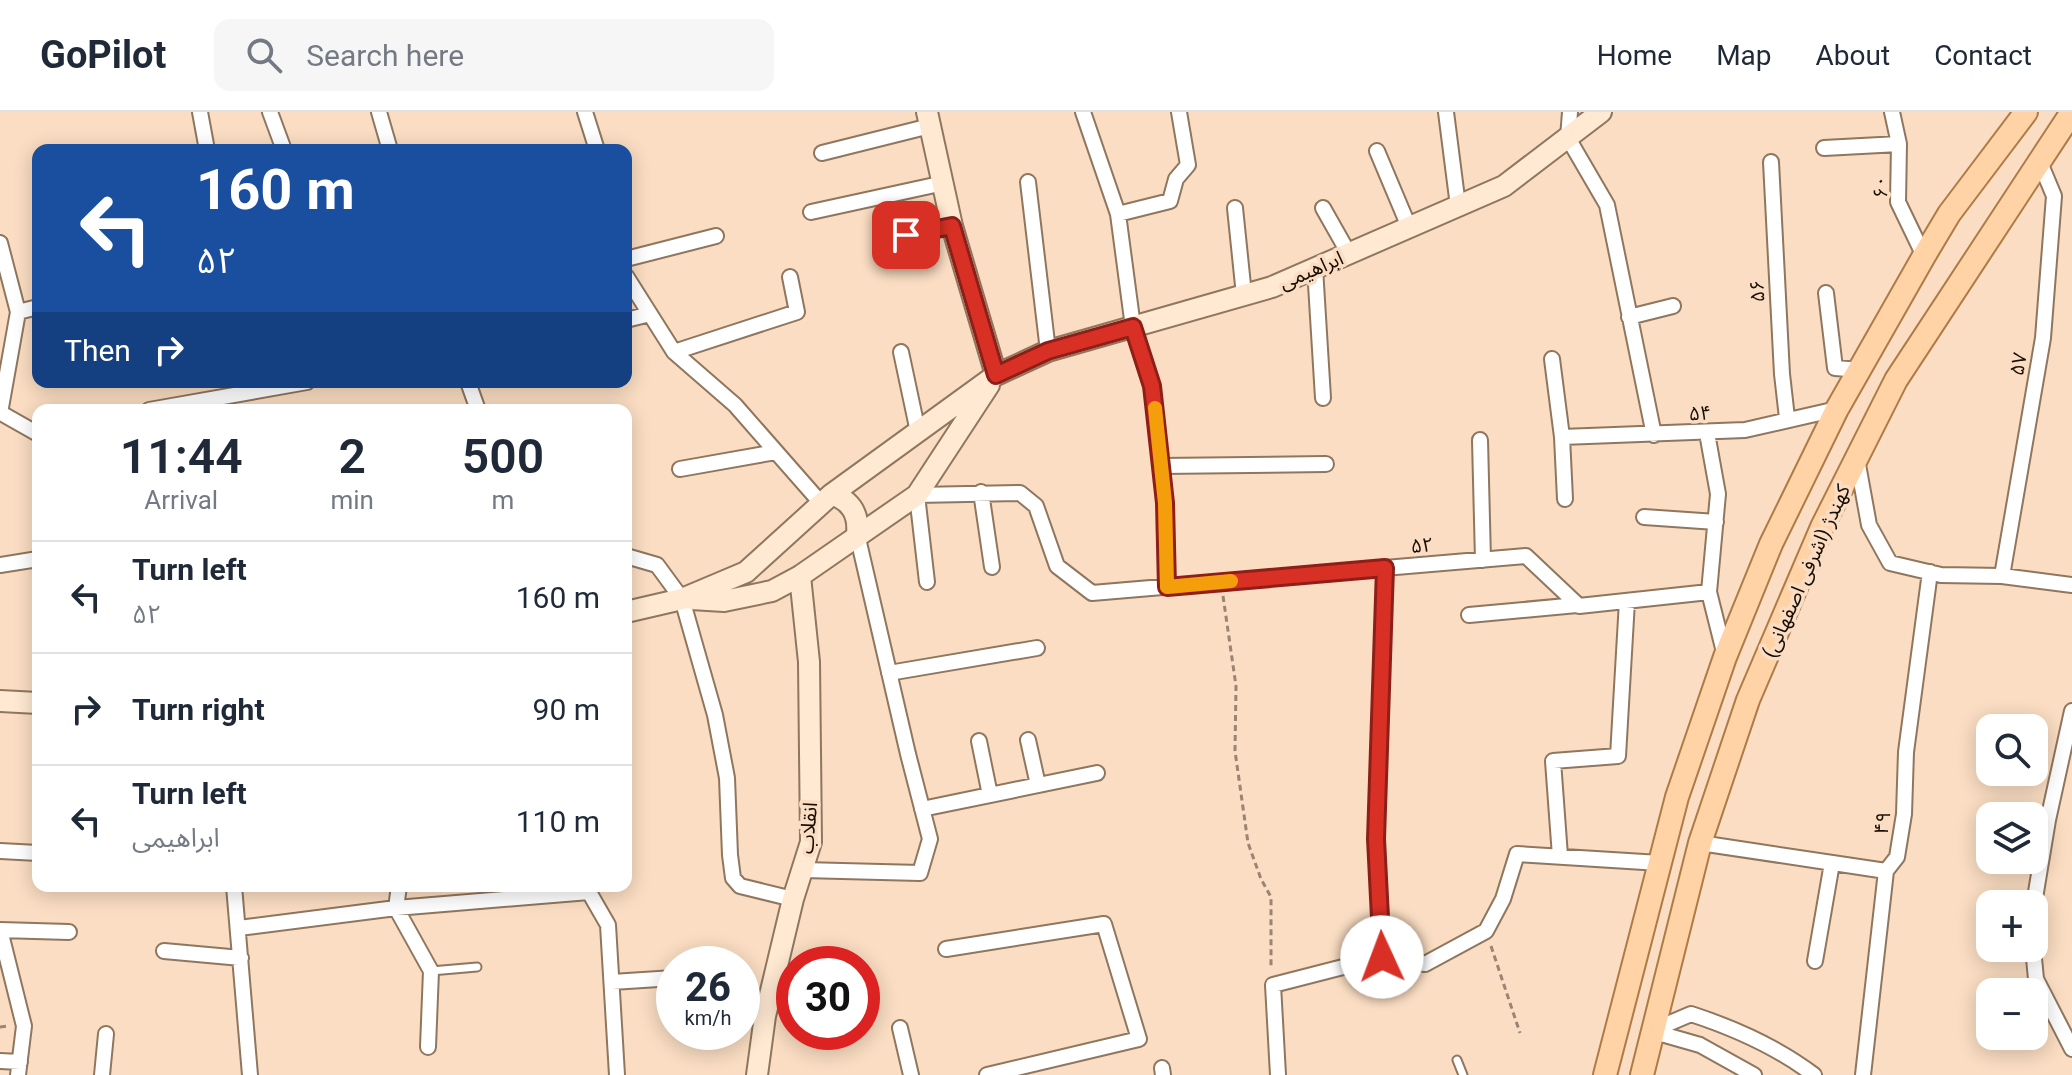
<!DOCTYPE html>
<html lang="en">
<head>
<meta charset="utf-8">
<style>
  :root { --surface:#fff; --page:#f6f6f7; --text:#1f2937; --muted:#747a83; --line:#e0e1e3 }
  body { margin:0; font-family:Roboto,"Noto Sans Arabic",sans-serif; background:var(--page); color:var(--text); height:100vh; display:flex; flex-direction:column; font-size:30px; white-space:nowrap }
  * { box-sizing:border-box; margin:0 }
  p { font-size:26px; color:var(--muted) }
  .icon { flex:none; width:44px; height:44px; fill:none; stroke:currentColor; stroke-width:2; stroke-linecap:round; stroke-linejoin:round }
  .map { position:relative; flex:1; overflow:hidden }
  .sheet { position:absolute; left:32px; top:292px; width:600px; height:488px; display:flex; flex-direction:column; background:var(--surface); border-radius:16px; box-shadow:0 4px 20px #0003 }
  .sheet>* { flex:none }
  .banner { position:absolute; left:32px; top:32px; width:600px; height:244px; border-radius:16px; box-shadow:0 4px 20px #0003; background:#1a4fa0; color:#fff; overflow:hidden }
  .fabs { position:absolute; left:1976px; top:602px; display:grid; gap:16px }
  .fabs a { display:grid; place-items:center; width:72px; height:72px; border-radius:16px; background:var(--surface); box-shadow:0 4px 20px #0003; font-size:40px }
  .speed { position:absolute; left:656px; top:834px; display:flex; gap:16px; font-size:40px; font-weight:700; text-align:center }
  .speed>* { display:grid; place-content:center; width:104px; height:104px; border-radius:50%; background:var(--surface); box-shadow:0 4px 20px #0003; line-height:1 }
  .speed small { font-size:20px; font-weight:400 }
  .speed .limit { border:12px solid #d22; background:#fff; color:#111 }
  .pin { position:absolute; display:grid; place-items:center; width:68px; height:68px; color:#fff; margin:-34px; border-radius:16px; box-shadow:0 4px 12px #0006 }
  .me { position:absolute; width:88px; margin:-44px; rotate:358deg; stroke-linejoin:round; filter:drop-shadow(0 0 6px #0008) }
  .turn { display:flex; align-items:center; gap:28px; height:168px; padding:0 32px; font-size:36px }
  .turn .icon { width:104px; height:104px; stroke-width:2.5 }
  .turn b { display:block; font-size:56px; line-height:68px }
  .then { display:flex; align-items:center; height:76px; padding:0 32px; background:#0003; gap:16px; font-size:30px }
  .eta { display:flex; justify-content:space-evenly; align-items:center; height:136px; text-align:center }
  .eta b { font-size:48px; font-weight:600; line-height:56px }
  ul { padding:0; list-style:none }
  li { display:flex; align-items:center; gap:24px; height:112px; padding:0 32px; border-top:2px solid var(--line) }
  li div { flex:1 }
  li b { display:block; font-size:30px }
  li em { font-style:normal }
  header { display:flex; align-items:center; gap:48px; box-sizing:border-box; height:112px; padding:0 40px; background:var(--surface); border-bottom:2px solid var(--line) }
  header strong { font-size:38px }
  nav { display:flex; gap:44px; margin-inline-start:auto; font-size:28px }
  .search { width:560px; height:72px; background:var(--page); display:flex; align-items:center; gap:20px; box-sizing:border-box; padding:0 28px; border-radius:16px; color:var(--muted); font-size:30px }
  .map>svg:first-child { display:block }
</style>
</head>
<body>
<header>
<strong>GoPilot</strong>
<div class="search"><svg class="icon" aria-label="search" viewBox="0 0 24 24"><circle cx="10" cy="10" r="6"/><path d="M15 15l6 6"/></svg>Search here</div>
<nav><a>Home</a><a>Map</a><a>About</a><a>Contact</a></nav>
</header>
<div class="map">
<svg width="2072" height="963" viewBox="0 0 2072 963">
  <rect width="100%" height="100%" fill="#faddc2"/>
  <g fill="none" stroke-linecap="round" stroke-linejoin="round">
    <defs>
      <path id="lane" d="M431,859L477,855
        M1457,948L1463,963"/>
      <path id="street" d="M200,0L207,38
        M270,0L284,38
        M379,0L390,38
        M585,0L597,38
        M1083,0L1118,102L1133,215L1152,274L1165,391L1167,475
        M1446,0L1458,94
        M1570,0L1568,26L1607,93L1654,323
        M1892,0L1899,32L1898,90L1924,144
        M1824,36L1899,32
        M1377,39L1409,115
        M822,41L930,14
        M1771,50L1782,262L1787,306
        M1028,70L1048,239
        M1235,96L1244,183
        M1323,96L1349,142
        M811,100L944,71
        M1118,102L1170,89L1176,67L1188,53L1179,0
        M883,128L952,114
        M0,131L18,200L0,301
        M626,147L716,124
        M1315,156L1323,286
        M626,164L674,240L735,293L821,391
        M1826,181L1835,256L1862,258
        M18,200L38,195
        M1629,205L1673,194
        M626,208L650,202
        M674,240L797,200L790,165
        M901,240L918,320
        M1552,247L1562,325L1565,387
        M468,270L478,298
        M149,298L307,270
        M1,301L38,322
        M1707,321L1718,382L1709,480
        M1562,325L1745,318L1837,297
        M1480,328L1483,448
        M1857,347L1869,413L1890,451L1941,463L2002,464L2072,473
        M1161,354L1326,352
        M680,357L776,340
        M981,380L992,455
        M1644,405L1716,410
        M626,444L657,453L682,487L715,603L727,666L730,743L733,766L740,774L793,787
        M0,453L38,447
        M2002,464L2043,226L2054,84L2039,48
        M927,470L917,383L1020,381L1036,394L1057,454L1092,481L1526,444L1579,494L1709,480L1725,544
        M1469,503L1577,493
        M889,561L1037,536
        M1028,628L1038,673
        M979,629L990,683
        M922,697L1097,661
        M1700,731L1886,759
        M0,739L38,741
        M1560,744L1553,649L1618,644L1627,489
        M803,758L920,761L930,727L908,642L857,422
        M234,774L250,963
        M399,774L396,796L431,859L428,935
        M589,774V780L608,813L617,963
        M2034,792L2048,708L2072,599
        M239,816L396,796L589,780
        M2033,836L2036,867L2072,937
        M946,837L1104,812L1139,927L987,963
        M164,839L241,846
        M1382,845L1376,727L1385,456
        M1815,849L1832,751
        M612,870L674,866
        M900,916L911,963
        M1651,919L1691,902C1734,916 1777,935 1814,963
        M1651,919L1700,933L1754,963
        M0,949L20,950
        M1162,956L1163,963
        M18,963L24,914L0,818L69,820
        M102,963L106,922
        M1278,963L1273,873L1382,845L1425,852L1486,819L1503,787L1517,742L1660,751
        M1863,963L1886,759L1897,745L1904,702L1906,640L1930,460"/>
      <path id="secondary" d="M927,0L952,114L996,263
        M832,382C851,389 859,402 857,422
        M691,487L724,489L772,479L800,464L917,383L989,273
        M626,500L682,487L746,460L832,382L996,263L1048,239L1272,175L1504,74L1601,0
        M0,589L38,591
        M757,963L765,904L793,787L811,730L809,550L800,464"/>
      <path id="primary" d="M1605,963L1677,685L1725,545L1771,432L1837,297L1924,144L1949,102L2026,0
        M1642,963L1700,731L1748,588L1822,415L1896,268L2072,0"/>
    </defs>
    <!-- lane casing -->
    <use href="#lane" stroke="#8f765e" stroke-width="11"/>
    <!-- street casing -->
    <use href="#street" stroke="#8f765e" stroke-width="18"/>
    <!-- secondary casing -->
    <use href="#secondary" stroke="#8f765e" stroke-width="24"/>
    <!-- primary casing -->
    <use href="#primary" stroke="#ae7b47" stroke-width="26"/>
    <!-- path -->
    <path stroke="#9a8572" stroke-width="3" stroke-dasharray="6 4" stroke-linecap="butt" d="M1223,484L1236,574L1235,639L1248,731L1261,767L1271,785V857
      M1491,834L1520,921
      M0,915L9,914"/>
    <!-- lane -->
    <use href="#lane" stroke="#fff" stroke-width="7"/>
    <!-- street -->
    <use href="#street" stroke="#fff" stroke-width="14"/>
    <!-- secondary -->
    <use href="#secondary" stroke="#ffe9d2" stroke-width="20"/>
    <!-- primary -->
    <use href="#primary" stroke="#ffd3a6" stroke-width="22"/>
  </g>
  <g fill="none" stroke-linecap="round" stroke-linejoin="round">
    <defs>
      <path id="route" d="M906,123L952,114L996,263L1048,239L1133,215L1152,274L1165,391L1167,475L1385,456L1376,727L1382,845"/>
    </defs>
    <!-- route casing -->
    <use href="#route" stroke="#8d1f18" stroke-width="20"/>
    <!-- route -->
    <use href="#route" stroke="#d93025" stroke-width="14"/>
    <!-- slow -->
    <path stroke="#f59e0b" stroke-width="14" d="M1155,296L1165,391L1167,475L1231,469"/>
  </g>
  <g text-anchor="middle" dominant-baseline="central" stroke-width="7" stroke-linejoin="round" paint-order="stroke">
    <!-- street labels -->
    <g font-size="20" fill="#170e05" stroke="#faddc2">
      <text transform="translate(1880 75) rotate(-93)">۶۰</text>
      <text transform="translate(1311 158) rotate(-23)">ابراهیمی</text>
      <text transform="translate(1757 179) rotate(-93)">۵۶</text>
      <text transform="translate(2018 252) rotate(-80)">۵۷</text>
      <text transform="translate(1700 301) rotate(-3)">۵۴</text>
      <text transform="translate(1422 433) rotate(-5)">۵۲</text>
      <text transform="translate(1806 459) rotate(-66)">کهندژ (اشرفی اصفهانی)</text>
      <text transform="translate(1882 711) rotate(-83)">۴۹</text>
      <text transform="translate(808 716) rotate(-85)">انقلاب</text>
    </g>
  </g>
</svg>
<div class="fabs">
<a><svg class="icon" aria-label="search" viewBox="0 0 24 24"><circle cx="10" cy="10" r="6"/><path d="M15 15l6 6"/></svg></a>
<a><svg class="icon" aria-label="layers" viewBox="0 0 24 24"><path d="M12 4l9 5-9 5-9-5zM3 14l9 5 9-5"/></svg></a>
<a>+</a>
<a>−</a>
</div>
<div class="speed"><div>26<small>km/h</small></div><div class="limit">30</div></div>
<div class="pin" style="left:906px;top:123px;background:#d93025"><svg class="icon" aria-label="arrive" viewBox="0 0 24 24"><path d="M6 21V4h12l-3 4 3 4H6"/></svg></div>
<svg class="me" style="left:1382px;top:845px" viewBox="-20 -20 40 40"><circle r="19" fill="#fff"/><path d="M0-13L10 11 0 6-10 11z" fill="#d93025"/></svg>
<div class="banner">
<div class="turn"><svg class="icon" aria-label="left" viewBox="0 0 24 24"><path d="M17 20v-9H6M10 6l-5 5 5 5"/></svg><div><b>160 m</b>۵۲</div></div>
<div class="then">Then<svg class="icon" aria-label="right" viewBox="0 0 24 24"><path d="M7 20v-9h11M14 6l5 5-5 5"/></svg></div>
</div>
<section class="sheet">
<div class="eta">
<div><b>11:44</b><p>Arrival</p></div>
<div><b>2</b><p>min</p></div>
<div><b>500</b><p>m</p></div>
</div>
<ul>
<li><svg class="icon" aria-label="left" viewBox="0 0 24 24"><path d="M17 20v-9H6M10 6l-5 5 5 5"/></svg><div><b>Turn left</b><p>۵۲</p></div><em>160 m</em></li>
<li><svg class="icon" aria-label="right" viewBox="0 0 24 24"><path d="M7 20v-9h11M14 6l5 5-5 5"/></svg><div><b>Turn right</b></div><em>90 m</em></li>
<li><svg class="icon" aria-label="left" viewBox="0 0 24 24"><path d="M17 20v-9H6M10 6l-5 5 5 5"/></svg><div><b>Turn left</b><p>ابراهیمی</p></div><em>110 m</em></li>
</ul>
</section>
</div>
</body>
</html>
